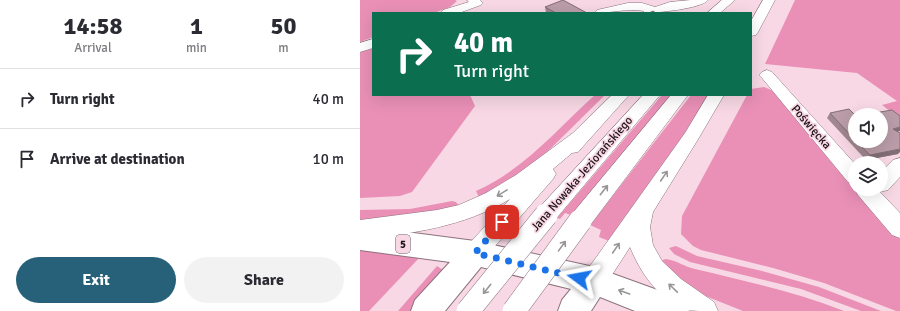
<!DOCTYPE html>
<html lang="en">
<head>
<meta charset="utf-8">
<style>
  :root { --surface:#fff; --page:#f2f2f3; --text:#2b2b33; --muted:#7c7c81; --line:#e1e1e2; --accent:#266079 }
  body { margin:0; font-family:Signika,sans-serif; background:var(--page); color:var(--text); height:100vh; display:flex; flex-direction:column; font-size:15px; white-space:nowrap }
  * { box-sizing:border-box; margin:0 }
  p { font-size:13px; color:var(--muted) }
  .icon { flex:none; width:22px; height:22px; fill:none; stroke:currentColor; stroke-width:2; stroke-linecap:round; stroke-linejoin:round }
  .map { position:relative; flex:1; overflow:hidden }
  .details { display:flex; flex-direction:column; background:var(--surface); width:360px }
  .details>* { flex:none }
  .top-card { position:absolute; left:12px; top:12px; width:380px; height:84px; border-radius:0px; box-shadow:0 4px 16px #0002; background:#0b6e4f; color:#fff; overflow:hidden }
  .controls { position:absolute; left:488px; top:108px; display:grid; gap:8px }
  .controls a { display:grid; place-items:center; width:40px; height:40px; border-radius:50%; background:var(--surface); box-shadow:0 4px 16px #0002; font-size:20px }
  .pin { position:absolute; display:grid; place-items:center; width:34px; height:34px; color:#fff; margin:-17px; border-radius:8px; box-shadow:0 2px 6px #0006 }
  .me { position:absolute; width:44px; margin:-22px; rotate:283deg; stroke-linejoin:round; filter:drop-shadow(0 0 3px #0008) }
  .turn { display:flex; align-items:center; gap:14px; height:84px; padding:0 16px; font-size:18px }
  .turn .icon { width:52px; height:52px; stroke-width:2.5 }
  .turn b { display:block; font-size:28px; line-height:34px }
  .eta { display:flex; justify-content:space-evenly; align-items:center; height:68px; text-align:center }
  .eta b { font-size:24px; font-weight:700; line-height:28px }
  .button { display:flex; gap:8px; margin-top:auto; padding:8px 16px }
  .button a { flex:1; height:46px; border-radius:24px; background:var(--accent); color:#fff; font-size:16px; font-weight:700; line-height:46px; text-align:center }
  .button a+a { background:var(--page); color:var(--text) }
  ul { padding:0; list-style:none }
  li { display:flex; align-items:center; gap:12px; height:60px; padding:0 16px; border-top:1px solid var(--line) }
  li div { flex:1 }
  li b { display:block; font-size:15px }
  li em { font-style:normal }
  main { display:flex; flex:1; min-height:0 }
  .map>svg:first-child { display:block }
</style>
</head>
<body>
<main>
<section class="details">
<div class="eta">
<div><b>14:58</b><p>Arrival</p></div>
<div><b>1</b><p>min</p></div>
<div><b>50</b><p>m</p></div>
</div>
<ul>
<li><svg class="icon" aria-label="right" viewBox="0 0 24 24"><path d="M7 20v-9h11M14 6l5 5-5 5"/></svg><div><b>Turn right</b></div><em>40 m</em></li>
<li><svg class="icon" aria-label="arrive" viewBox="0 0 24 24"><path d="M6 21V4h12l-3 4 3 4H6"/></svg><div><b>Arrive at destination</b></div><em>10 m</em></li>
</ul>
<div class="button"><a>Exit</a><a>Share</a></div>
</section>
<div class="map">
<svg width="540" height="311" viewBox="0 0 540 311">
  <rect width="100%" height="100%" fill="#f7d8e4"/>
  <!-- green -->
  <path fill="#ea90b7" d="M0,0H95L97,1L90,7L74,13H13V37L0,42Z
    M435,0H540V119L522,105L537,101L497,73L405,64Z
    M13,45V95H110L115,106L52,192L40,196L0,198V51Z
    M404,87L414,91L495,186V189H498L540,239V311H536L464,283L413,268L341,250L333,246L321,234L322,216L387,95H391V89Z
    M235,95H245L180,159L120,199L116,191C165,169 196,130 235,95Z
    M302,95H311L211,215L205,213L200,219L197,218Z
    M331,95H350L254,243L239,237L241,230L230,225Z
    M92,201L96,202L100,207L25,221L0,220V210L50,209Z
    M316,246L337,256L402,271L459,287L521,311H501L441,289L330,262L314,254L309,248Z
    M0,250L34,253L60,257L9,311H0Z
    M306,259C316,260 325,267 335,269C385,281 436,292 484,311H383L328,289L297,262Z
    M77,266L83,270L52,311H38Z"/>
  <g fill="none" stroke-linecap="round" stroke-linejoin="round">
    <defs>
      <path id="minor" d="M107,0H120L123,3L121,5L99,13H81L83,10L109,2Z
        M331,0H348C341,9 295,13 283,13L284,11C268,8 251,13 235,13L237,10L268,3H282L295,7L310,2Z
        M362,0H375L360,13H347Z
        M403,0H415L398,32L396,35L391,36V21Z
        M13,39V48L0,52V43Z
        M407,70L412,72L495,164V185L488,182L402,78L399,75L402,72Z
        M252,95H269L218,152L212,153L193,169L196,174L193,179L123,260L115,264L107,260L103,253L107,246L150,199C104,227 53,233 0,240V220L77,210L99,205L126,193L156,175L213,133Z
        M283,95H300L194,221L186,224L178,221L175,215L178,209Z
        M311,95H328L228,228L220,230L212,228L209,221L212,214Z
        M348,95H364L337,141L293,212L290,227L293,245L302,261L321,279L354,302L358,311C350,311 328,311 321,310C317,308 313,304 309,301C290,286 279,269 270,247L243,289L234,293L225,289L222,281L225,273L325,133Z
        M540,158V177L528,190L520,192L540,213V238L532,235L498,195L495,189H521V172L533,160Z"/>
      <path id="major" d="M0,226L115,241L234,267L325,300L329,311H275L240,297L231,311H198L202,300L211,289L121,267L85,311H51L55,300L90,262L0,250Z"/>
    </defs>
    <!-- minor casing -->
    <use href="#minor" stroke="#8d727d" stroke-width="1"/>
    <!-- major casing -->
    <use href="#major" stroke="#8d727d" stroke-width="2"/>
    <!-- minor -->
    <use href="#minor" fill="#fff" fill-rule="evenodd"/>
    <!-- major -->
    <use href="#major" fill="#fff" fill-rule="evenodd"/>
    <defs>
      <path id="minor-bridge" d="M108,311L186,215
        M154,311L220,221"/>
    </defs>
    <!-- minor-bridge casing -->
    <use href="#minor-bridge" stroke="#8d727d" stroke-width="24" stroke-linecap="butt"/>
    <!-- minor-bridge -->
    <use href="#minor-bridge" stroke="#fff" stroke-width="23"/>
  </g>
  <!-- wall -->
  <path fill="#a08790" d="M185,7L227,13H186Z
    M470,113L495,115V141H521L538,132V154L506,160L467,118Z"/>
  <!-- shaded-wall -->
  <path fill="#826e76" d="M540,127V131L529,135L533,129Z
    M540,149V152L538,154L506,160L510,155Z"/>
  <!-- building -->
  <path fill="#ba9da8" stroke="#826e76" d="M203,0L227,13H196L185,7Z
    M293,11L296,13H289Z
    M489,109L495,115V140L470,113Z
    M532,110L540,116V127L533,129L540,133V149L510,155L496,141H521V115H502Z"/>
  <!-- one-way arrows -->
  <defs><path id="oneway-shaft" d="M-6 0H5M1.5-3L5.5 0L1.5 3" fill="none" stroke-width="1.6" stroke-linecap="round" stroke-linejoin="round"/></defs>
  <g stroke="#999597">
    <use href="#oneway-shaft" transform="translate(304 176) rotate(-56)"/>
    <use href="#oneway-shaft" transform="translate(244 190) rotate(-52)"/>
    <use href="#oneway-shaft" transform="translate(142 193) rotate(149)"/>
    <use href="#oneway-shaft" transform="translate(202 246) rotate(-54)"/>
    <use href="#oneway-shaft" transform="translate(256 248) rotate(-56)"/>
    <use href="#oneway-shaft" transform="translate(313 288) rotate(-136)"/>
    <use href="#oneway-shaft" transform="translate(127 289) rotate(129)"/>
    <use href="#oneway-shaft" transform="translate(264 292) rotate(-160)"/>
  </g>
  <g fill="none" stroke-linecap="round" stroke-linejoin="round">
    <!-- route -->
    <path stroke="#1a73e8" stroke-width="7" stroke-dasharray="0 12.6" d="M142,222L115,253L219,278"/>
  </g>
  <g text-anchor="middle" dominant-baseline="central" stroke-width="3.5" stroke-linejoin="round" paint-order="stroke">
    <!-- shield labels -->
    <rect fill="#f7d8e4" stroke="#5e4e54" stroke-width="1" x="36" y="235" width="14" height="18" rx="3"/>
    <g font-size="11" font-weight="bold" fill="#1d1317">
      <text x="43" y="244">5</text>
    </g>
    <!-- street labels -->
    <g font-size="12" fill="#1d1317" stroke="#f7d8e4">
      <text transform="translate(451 127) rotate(49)">Poświęcka</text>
      <text transform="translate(222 174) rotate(-49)">Jana Nowaka-Jeziorańskiego</text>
    </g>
  </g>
</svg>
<div class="controls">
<a><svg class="icon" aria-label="sound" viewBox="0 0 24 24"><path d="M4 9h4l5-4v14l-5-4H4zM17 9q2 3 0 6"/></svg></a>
<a><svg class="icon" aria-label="layers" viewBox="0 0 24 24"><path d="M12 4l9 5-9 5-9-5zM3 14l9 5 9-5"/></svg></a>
</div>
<div class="pin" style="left:142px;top:222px;background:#d93025"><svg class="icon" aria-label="arrive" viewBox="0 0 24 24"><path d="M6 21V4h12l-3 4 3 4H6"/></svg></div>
<svg class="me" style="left:219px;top:278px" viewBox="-20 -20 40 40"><path d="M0-17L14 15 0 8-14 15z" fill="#1a73e8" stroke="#fff" stroke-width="4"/></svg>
<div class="top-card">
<div class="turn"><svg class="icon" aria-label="right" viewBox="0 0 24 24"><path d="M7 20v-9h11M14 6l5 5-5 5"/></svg><div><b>40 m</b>Turn right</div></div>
</div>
</div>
</main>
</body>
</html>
